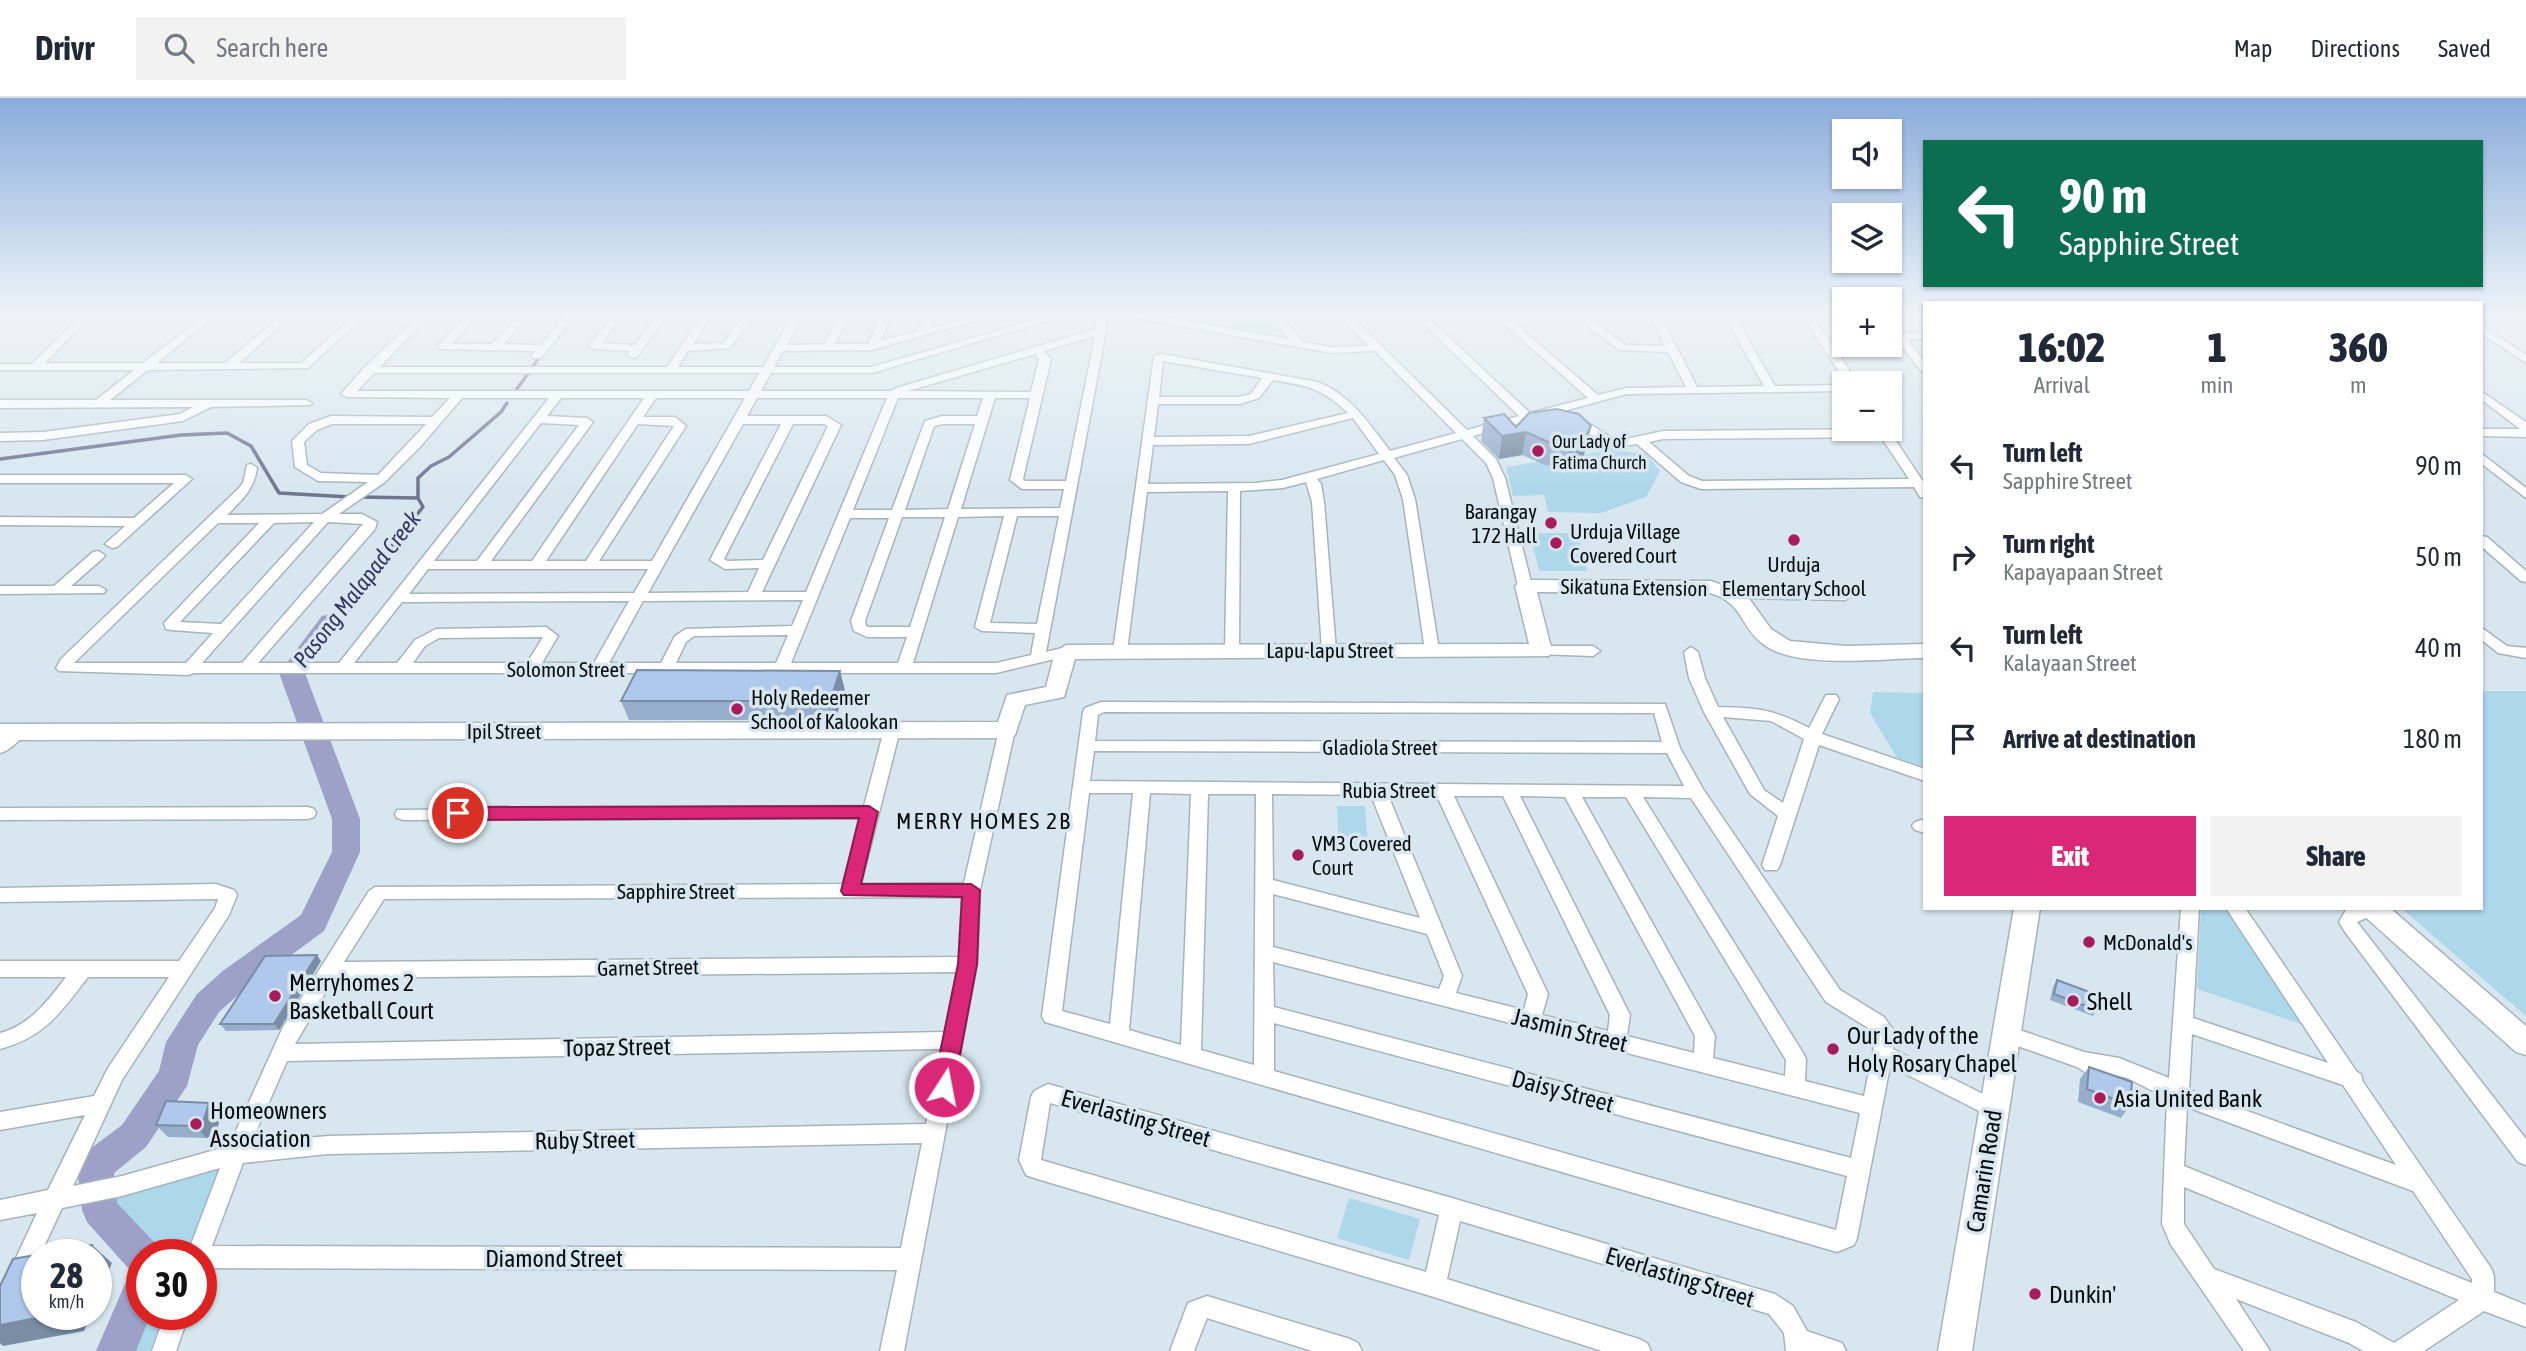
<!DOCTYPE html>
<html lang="en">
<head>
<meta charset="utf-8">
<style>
  :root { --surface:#fff; --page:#f2f2f3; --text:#1f2937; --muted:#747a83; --line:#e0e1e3; --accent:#db2777 }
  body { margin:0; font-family:"Asap Condensed",sans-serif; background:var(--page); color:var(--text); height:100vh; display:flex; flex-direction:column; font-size:26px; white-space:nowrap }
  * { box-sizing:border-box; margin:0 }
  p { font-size:23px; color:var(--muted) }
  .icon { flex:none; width:38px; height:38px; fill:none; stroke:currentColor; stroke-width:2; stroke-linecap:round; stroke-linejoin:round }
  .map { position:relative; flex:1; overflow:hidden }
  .sheet { position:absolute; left:1923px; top:203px; width:560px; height:609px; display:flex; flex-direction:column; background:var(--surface); border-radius:0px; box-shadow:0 2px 5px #0004 }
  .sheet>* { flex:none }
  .guide { position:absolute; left:1923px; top:42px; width:560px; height:147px; border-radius:0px; box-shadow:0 2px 5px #0004; background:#0b6e4f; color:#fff; overflow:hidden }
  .buttons { position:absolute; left:1832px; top:21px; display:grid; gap:14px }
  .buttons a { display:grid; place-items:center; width:70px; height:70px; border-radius:0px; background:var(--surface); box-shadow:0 2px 5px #0004; font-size:35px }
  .speed { position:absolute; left:21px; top:1141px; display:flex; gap:14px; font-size:35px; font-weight:700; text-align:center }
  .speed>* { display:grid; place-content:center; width:91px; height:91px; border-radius:50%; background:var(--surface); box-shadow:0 2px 5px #0004; line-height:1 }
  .speed small { font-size:18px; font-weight:400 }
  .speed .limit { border:10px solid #d22; background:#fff; color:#111 }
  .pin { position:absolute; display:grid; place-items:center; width:60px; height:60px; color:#fff; margin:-30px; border:4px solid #fff; border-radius:50%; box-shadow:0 2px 7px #0007 }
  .me { position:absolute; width:77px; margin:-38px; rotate:11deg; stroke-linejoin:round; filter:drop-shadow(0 0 5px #0008) }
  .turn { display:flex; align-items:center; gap:24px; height:147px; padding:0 21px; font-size:32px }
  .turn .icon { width:91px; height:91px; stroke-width:2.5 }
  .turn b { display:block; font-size:49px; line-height:60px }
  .eta { display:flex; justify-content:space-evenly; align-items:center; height:119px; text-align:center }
  .eta b { font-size:42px; font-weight:800; line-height:49px }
  .cta { display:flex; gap:14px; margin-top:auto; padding:14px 21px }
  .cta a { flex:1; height:80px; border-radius:0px; background:var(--accent); color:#fff; font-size:28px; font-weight:800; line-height:80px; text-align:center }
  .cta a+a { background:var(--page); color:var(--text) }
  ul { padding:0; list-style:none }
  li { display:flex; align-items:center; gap:21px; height:91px; padding:0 21px }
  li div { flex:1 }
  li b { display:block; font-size:26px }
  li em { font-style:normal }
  header { display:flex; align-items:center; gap:42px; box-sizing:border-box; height:98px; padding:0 35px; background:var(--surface); border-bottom:2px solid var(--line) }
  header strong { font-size:33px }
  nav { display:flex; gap:38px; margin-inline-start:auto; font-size:24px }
  .search { width:490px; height:63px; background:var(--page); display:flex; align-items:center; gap:18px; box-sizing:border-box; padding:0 24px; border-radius:0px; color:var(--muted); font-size:26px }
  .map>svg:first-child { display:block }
</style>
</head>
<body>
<header>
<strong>Drivr</strong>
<div class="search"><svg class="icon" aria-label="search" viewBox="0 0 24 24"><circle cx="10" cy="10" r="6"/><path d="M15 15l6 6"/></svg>Search here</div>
<nav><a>Map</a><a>Directions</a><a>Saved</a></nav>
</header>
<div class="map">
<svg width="2526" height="1253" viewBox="0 0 2526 1253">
  <rect width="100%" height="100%" fill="#d8e7ef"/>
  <!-- green -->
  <path fill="#add7eb" d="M1200,217H1273L1285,232L1264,236L1179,222Z
    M1612,352L1646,356L1660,373L1646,399L1601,415L1548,414L1544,397L1513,398L1506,369Z
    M1530,435H1577L1587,473H1539Z
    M2482,593H2526V918L2401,810H2482Z
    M1873,594L1925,595V669L1897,660L1870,615Z
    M1337,708H1365L1368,749H1339Z
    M2201,810H2227L2307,928L2197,891Z
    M220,1068L187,1157H157L109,1110L111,1094Z
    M1349,1100L1420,1121L1409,1162L1337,1140Z
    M144,1216H164L150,1253H134Z"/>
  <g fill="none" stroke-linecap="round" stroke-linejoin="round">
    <!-- stream-far1 -->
    <path stroke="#707490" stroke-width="3.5" d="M531,271L542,256
      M516,292L530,273
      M0,361L181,337L227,335L251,348L279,395L350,399
      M359,399L418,400
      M418,400V380L431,368L449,359L501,314L507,305
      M370,475L423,409L418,400"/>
    <!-- stream -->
    <path stroke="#707490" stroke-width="4.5" d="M331,523L371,473"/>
    <!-- river -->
    <path fill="#9da0c7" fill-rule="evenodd" d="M331,516L340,518L343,523L305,575L360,721V754L324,833L246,890L219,914L198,947L187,988L146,1049L114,1075L117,1105L155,1145L160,1157H142V1216H151L136,1253H96L128,1179L139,1175L129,1171L87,1124L82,1112L77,1068L82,1057L122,1027L159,973L166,944L197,896L224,872L301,817L332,754V721L279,575L322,518Z"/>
    <defs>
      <path id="street" d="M81,217H92L45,265H143L205,217H216L157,265H225L282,217H293L239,265H301L355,217H366L308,270L148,272L110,302H306L312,305L310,307L211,309L183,323L43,342L0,343V335L43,334L180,316L193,309L0,310V302H96L134,272H0V266H32Z
        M419,217H430L380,269H667L702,217H712L693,246L723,245L744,217H754L730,250L688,253L678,269H763L793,217H803L787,247L824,246L840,217H850L835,246H868L882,217H892L880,243L918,233L924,217H934L930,230L979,217H995L872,252L783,253L774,269H871L1052,217H1068L872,275H771L761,293H891L896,290L1096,231V225L1085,217H1097L1106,224V233L1046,554L1066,549L1073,554L1071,557L996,575H194L188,577L59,573L56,570L61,561L238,391L243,385L247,367L251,366L257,370C254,392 242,402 227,417L322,416L368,384L318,383L295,369L292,343L309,326L331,318L432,319L450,300L347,299L341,296L364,270ZM1095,238L1066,383H1025L1023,381L1051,261L1044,253ZM1035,256L1039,261L1031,294L908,293ZM374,275H759L749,293H357ZM462,300H549L339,565H258L375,431L377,424L362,416H339L385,384L420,349ZM561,300H644L532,463H491L593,324L587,320L547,318ZM656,300H745L652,463H599L686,328L675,319H643ZM757,300H887L806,494H762L841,327L826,318H747ZM898,300H983L977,318H942L925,323L892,412H853ZM995,300H1030L1010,382L1022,391H1064L1060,410L961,411ZM541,325L579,327L477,463H434ZM332,326H426L378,377L321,375L307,367L304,344L317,332ZM638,326L674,328L586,463H546ZM743,326H781L710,462L725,471L759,470L748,494L648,495ZM793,326H824L828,328L763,462L728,463L724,461ZM943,326H975L948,411L905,412L934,328ZM1004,418L975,529L982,533L1035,535L1031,557L996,565H913L958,419ZM1017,418H1059L1037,526L990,525ZM902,419H945L910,529H869L866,528L865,523ZM850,420H889L851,523L854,533L867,539H907L898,565H791ZM314,424L221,526L180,524L274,425ZM328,424L363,426L242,565H202ZM218,425H259L164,525L166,531L171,532L213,535L186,565H74ZM428,471H648L634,495L409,496ZM803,502L792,528L686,531L675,538L661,565H609L643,503ZM629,503L594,565H542L558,538L546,529L436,531L415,542L397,565H354L402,504ZM788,537L776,565H676L686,544L694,538ZM543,539L527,565H413L425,548L439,540Z
        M467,217H478L452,246H492L519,217H529L504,246L541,247L566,217H576L541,260H533L531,258L535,253L439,251V247Z
        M613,217H623L602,245L635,247L657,217H667L637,259L633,260L627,257L630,253L594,251L589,248Z
        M1130,217H1151L1289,241L1270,217H1280L1303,244L1331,249L1369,248L1339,217H1350L1467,332L1519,318L1414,217H1425L1530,315L1588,300L1494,217H1505L1598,297L1626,290L1686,289L1668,254L1619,252L1573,217H1584L1626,247L1665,248L1650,217H1660L1697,289L1764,288L1724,217H1734L1775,288L1844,287V293L1626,296L1473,338L1496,361L1505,380L1532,488L1525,492L1518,488L1493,380L1486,365L1462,341L1394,360L1407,377L1415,401L1439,552L1432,557L1425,552L1403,401L1395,377L1384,362L1317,381L1321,386L1324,404L1336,552L1329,557L1322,552L1312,404L1306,384L1283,390L1240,393L1239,553L1232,558L1225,553L1228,393L1147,394L1127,553L1120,558L1113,553L1154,258L1161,256L1318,284C1351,298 1369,325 1390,353L1456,335L1375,253L1331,255L1135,220ZM1163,263L1262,280L1251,296L1239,299H1159ZM1273,282C1309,288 1320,289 1348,315L1249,338L1154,339L1158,306H1240L1259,300ZM1353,320L1379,356L1282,382L1255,385L1148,386L1153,347L1249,346Z
        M1802,217H1812L1858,285H1846Z
        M1890,223L1902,235H1925V241H1907L1925,264V274L1921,273L1890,233Z
        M2482,228L2526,257V265L2482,236Z
        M2482,294L2526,324V339L2482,338V331H2520L2482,302Z
        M1572,315L1617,343L1663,333L1888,331L1924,385L1925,400L1920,399L1914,389L1701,391L1681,384L1637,346L1611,350L1568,322V316ZM1881,339L1909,381L1702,383L1689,378L1649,344L1663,341Z
        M2482,356L2526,390V400L2482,366Z
        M0,377H186L192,381L117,449L112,450L105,446L125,428L0,427V419L134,420L174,385H0Z
        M2482,438L2487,439L2526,473V484L2521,483L2482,449Z
        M98,453L105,457L103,460L71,488H99L106,492L104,495L0,496V488H54L93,454Z
        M1737,493L1845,494L1852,498L1845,502L1732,500L1730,497Z
        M2482,530L2507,548L2526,550V560L2498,555L2482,542Z
        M1541,548H1593L1600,553L1593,558L1536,556L1534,553Z
        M1691,549L1698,554L1705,580L1718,609C1758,610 1773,611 1809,630L1826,597H1836L1839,601L1822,636L1925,671V683L1819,647L1780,767L1777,772H1765L1762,767L1778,718L1750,696L1704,614L1689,580L1684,554ZM1723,619L1771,623L1804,641L1783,705L1764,692Z
        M1101,604L1665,606L1680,650L1703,691L1840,892L1884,919L1896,936L1893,951L2001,1005L2004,1011L2001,1017L1994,1020L1987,1017L1890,968L1857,1140L1854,1147L1837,1154L1045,924L1042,918L1083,614L1085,610ZM1104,614L1654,615L1662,644L1095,643L1098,617ZM1094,653L1667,655L1684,688L1090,683ZM1089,695H1133L1110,926L1062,913ZM1150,695L1191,696L1181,947L1129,932ZM1208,696H1256L1254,967L1201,952ZM1272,696L1371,697L1420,820L1273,782ZM1388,697L1437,698L1528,896L1524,912L1456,895L1462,878ZM1454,698H1503L1610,917L1608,933L1542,917L1548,896ZM1520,698L1565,699L1695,938L1694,955L1627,938L1630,917ZM1582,699H1626L1786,962L1785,978L1713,960L1715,938L1712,932ZM1643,699L1691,700L1826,904L1870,931L1876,938L1864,998L1805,983L1806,961L1803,955ZM1273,796L1427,836L1444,878L1439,891L1273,849ZM1273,864L1860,1015L1851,1060L1274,909ZM1274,925L1847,1078L1836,1132L1274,973Z
        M892,627L900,632L861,786L964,785L999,632L1007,627L1015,632L980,792L977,866L904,1253H880L897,1172L201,1170V1157H187L220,1070L122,1098L62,1110L40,1157H37V1164L27,1185L19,1188L11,1185L8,1177L37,1115L0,1122V1102L48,1092L85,1017L0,1032V1014L94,998L108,970L169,879H88C61,914 45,939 0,951V935C30,927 48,903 66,879H0V863H179L215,810L218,801L0,804V790L216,786L234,792L237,797L229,817L122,982L73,1088L122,1078L229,1048L283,929L369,793L375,789L843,786L861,720L403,722L397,720L395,716L397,712L864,708L884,632ZM962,799L959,859L344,864L384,801ZM957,874L945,934L295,946L334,880ZM941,951L926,1026L328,1038L251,1045L287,963ZM922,1045L901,1150L212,1148L243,1065L328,1056Z
        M17,629L25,634C20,642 10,653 0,655V641L11,630Z
        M308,709L314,711L316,715L314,719L308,721L0,722V710Z
        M1921,722L1925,723V735L1915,732L1912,728L1915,724Z
        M2181,810H2199L2193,920L2328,965L2226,810H2245L2357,974L2361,976L2363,984L2491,1170L2494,1178V1194L2526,1207V1229L2484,1213L2424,1253H2363L2349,1245L2236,1201L2270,1253H2244L2171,1147L2162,1126L2167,1000L2127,980L2099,973L2091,978L2077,969L1998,941L1995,935L1998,929L2005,927L2084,954L2119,960L2169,980ZM2192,936L2343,987L2396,1067L2189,992ZM2187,1009L2413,1093L2472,1181V1185L2184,1068ZM2184,1089L2459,1202L2394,1245L2356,1224L2214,1171L2184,1126Z
        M2351,810H2381L2378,815L2357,824L2526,1041V1067L2518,1064L2345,834L2339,824L2346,812Z
        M1048,986L1452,1100L1775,1196L1793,1208L1807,1233L1842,1245L1846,1253H1786L1784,1235L1769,1216L1460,1123L1447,1181L1639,1241L1647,1245L1651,1253H1602L1434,1199L1034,1080L1026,1077L1019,1062L1031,999L1034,993ZM1050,1005L1439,1117L1426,1174L1041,1062Z
        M1207,1198L1350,1241L1358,1245L1362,1253H1312L1207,1220L1194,1253H1170L1188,1205Z
        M165,1216H189L176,1253H152Z"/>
      <path id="secondary" d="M1525,482L1711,483L1745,495L1771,531L1790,543L1846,548L1925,546V560C1884,560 1796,572 1763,546C1739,528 1744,505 1710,495L1537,494L1552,553L1549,558L1075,561L1064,599L1025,607L1015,637L1007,640L0,642V626L998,624L1007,597L1046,589L1055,554L1066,547L1529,546L1515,488Z
        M2014,810H2040L1972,1253H1938Z
        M2359,810H2390L2526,928V957L2516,954L2363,817Z"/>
    </defs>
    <!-- street casing -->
    <use href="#street" stroke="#a5b4bb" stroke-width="3"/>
    <!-- secondary casing -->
    <use href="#secondary" stroke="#a5b4bb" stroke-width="3"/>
    <!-- street -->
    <use href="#street" fill="#fff" fill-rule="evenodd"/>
    <!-- secondary -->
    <use href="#secondary" fill="#fff" fill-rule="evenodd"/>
  </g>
  <!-- wall -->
  <path fill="#96adcb" d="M1529,315L1586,351L1582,362L1565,368L1545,367L1522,357L1499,361L1481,343L1484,320L1516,329Z
    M845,592L835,622H629L621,603Z
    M321,863L279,932L226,933L220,926Z
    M2057,882L2097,912L2093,918L2050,902L2053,889Z
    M2089,969L2130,1007L2121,1020L2078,1004L2080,981Z
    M209,1005L221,1018L216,1034L207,1040L168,1039L156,1027Z"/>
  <!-- shaded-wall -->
  <path fill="#7a8da5" d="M1591,328L1586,351L1582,362L1565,368L1569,345Z
    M1526,334L1522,357L1499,361L1502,338Z
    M840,573L845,592L835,622L830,603Z
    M317,857L321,863L279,932L274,926Z
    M209,1005L221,1018L216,1034L207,1040L195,1028Z
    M92,1147L112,1165L96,1203V1157H87Z
    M57,1216H91L84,1233L3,1248L0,1245V1227Z"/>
  <!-- building -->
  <path fill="#afc9ec" stroke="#7a8da5" stroke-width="2" d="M1556,311L1579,316L1591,328L1586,339L1569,345L1548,344L1526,334L1502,338L1484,320L1504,316L1516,329L1529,315Z
    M637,572L840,573L830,603H621Z
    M317,857L274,926H220L265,858Z
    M2057,882L2100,898L2097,912L2054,896Z
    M2089,969L2132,984L2130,1007L2087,991Z
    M166,1003L209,1005L204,1021L195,1028L156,1027Z
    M92,1147L87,1157H37V1216H57L0,1227V1188L13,1161Z"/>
  <!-- sky -->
  <linearGradient id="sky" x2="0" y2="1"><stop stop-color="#8aacdb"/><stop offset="0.55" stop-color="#edf4f8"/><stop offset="1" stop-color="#edf4f8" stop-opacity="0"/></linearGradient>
  <rect width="2526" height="392" fill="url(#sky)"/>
  <!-- route -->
  <path fill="#db2777" stroke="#8e194d" stroke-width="2" d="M869,708L878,714L861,786H971L980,792L977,866L954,989L951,995L944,998L936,995L933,989L958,866L962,799L844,797L841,793L859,720L458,722L449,715L458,709Z"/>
  <!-- markers -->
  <g fill="#a91c5c" stroke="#d8e7ef" stroke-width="2.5">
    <circle cx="1538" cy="353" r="7"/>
    <circle cx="1551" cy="425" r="7"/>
    <circle cx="1794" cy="442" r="7"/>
    <circle cx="1556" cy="445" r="7"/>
    <circle cx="737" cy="611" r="7"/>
    <circle cx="1298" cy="757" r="7"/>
    <circle cx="2089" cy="844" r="7"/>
    <circle cx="275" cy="898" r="7"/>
    <circle cx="2073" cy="903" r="7"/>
    <circle cx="1833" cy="951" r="7"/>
    <circle cx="2100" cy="1000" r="7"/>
    <circle cx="196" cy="1026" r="7"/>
    <circle cx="2035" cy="1196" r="7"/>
  </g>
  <g text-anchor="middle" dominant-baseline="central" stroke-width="7" stroke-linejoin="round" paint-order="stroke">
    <!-- far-poi labels -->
    <g font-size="18" fill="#070c0f" stroke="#d8e7ef" text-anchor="start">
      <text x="1552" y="343">Our Lady of<tspan x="1552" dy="21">Fatima Church</tspan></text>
    </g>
    <!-- poi labels -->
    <g font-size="21" fill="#070c0f" stroke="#d8e7ef" text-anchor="start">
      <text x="1537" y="413" text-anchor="end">Barangay<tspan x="1537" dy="24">172 Hall</tspan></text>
      <text x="1570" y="433">Urduja Village<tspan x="1570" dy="24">Covered Court</tspan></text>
      <text x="1794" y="466" text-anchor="middle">Urduja<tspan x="1794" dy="24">Elementary School</tspan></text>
      <text x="751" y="599">Holy Redeemer<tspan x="751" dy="24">School of Kalookan</tspan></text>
      <text x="1312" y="745">VM3 Covered<tspan x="1312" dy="24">Court</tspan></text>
      <text x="2103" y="844">McDonald's</text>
    </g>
    <!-- street labels -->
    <g font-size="21" fill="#070c0f" stroke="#d8e7ef">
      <text transform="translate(1634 489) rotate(1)">Sikatuna Extension</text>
      <text x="1330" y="552">Lapu-lapu Street</text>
      <text x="566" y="571">Solomon Street</text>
      <text x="504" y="633">Ipil Street</text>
      <text x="1380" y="649">Gladiola Street</text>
      <text x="1389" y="692">Rubia Street</text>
      <text x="676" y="793">Sapphire Street</text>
      <text transform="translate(648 869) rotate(-1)">Garnet Street</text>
    </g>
    <!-- water labels -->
    <g font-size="23" font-style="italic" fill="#343466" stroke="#d8e7ef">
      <text transform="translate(357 491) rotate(-52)">Pasong Malapad Creek</text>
    </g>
    <!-- neighbourhood labels -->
    <g font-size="23" letter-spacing="2" fill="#070c0f" stroke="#d8e7ef">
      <text x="984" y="723">MERRY HOMES 2B</text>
    </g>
    <!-- near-poi labels -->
    <g font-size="24" fill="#070c0f" stroke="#d8e7ef" text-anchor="start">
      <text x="289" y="884">Merryhomes 2<tspan x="289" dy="28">Basketball Court</tspan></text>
      <text x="2087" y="903">Shell</text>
      <text x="1847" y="937">Our Lady of the<tspan x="1847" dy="28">Holy Rosary Chapel</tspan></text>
      <text x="2114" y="1000">Asia United Bank</text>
      <text x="210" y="1012">Homeowners<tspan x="210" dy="28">Association</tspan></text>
      <text x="2049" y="1196">Dunkin'</text>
    </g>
    <!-- near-street labels -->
    <g font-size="24" fill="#070c0f" stroke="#d8e7ef">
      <text transform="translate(1570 932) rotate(14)">Jasmin Street</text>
      <text transform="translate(617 949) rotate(-1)">Topaz Street</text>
      <text transform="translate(1563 993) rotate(15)">Daisy Street</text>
      <text transform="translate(1136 1020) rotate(16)">Everlasting Street</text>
      <text transform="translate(585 1042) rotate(-1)">Ruby Street</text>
      <text transform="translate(1984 1073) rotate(-81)">Camarin Road</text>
      <text x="554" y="1160">Diamond Street</text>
      <text transform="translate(1680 1179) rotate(17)">Everlasting Street</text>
    </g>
  </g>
</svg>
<div class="buttons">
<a><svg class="icon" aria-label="sound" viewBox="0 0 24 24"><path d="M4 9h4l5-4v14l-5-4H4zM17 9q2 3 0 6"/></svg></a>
<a><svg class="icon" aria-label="layers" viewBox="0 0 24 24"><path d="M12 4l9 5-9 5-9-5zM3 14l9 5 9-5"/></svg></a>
<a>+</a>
<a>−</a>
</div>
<div class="speed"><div>28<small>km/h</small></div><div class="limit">30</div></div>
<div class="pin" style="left:458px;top:715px;background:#d93025"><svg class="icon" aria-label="arrive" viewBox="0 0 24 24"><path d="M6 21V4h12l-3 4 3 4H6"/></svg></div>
<svg class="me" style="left:944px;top:989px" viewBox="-20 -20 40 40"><circle r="17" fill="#db2777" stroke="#fff" stroke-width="3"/><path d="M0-11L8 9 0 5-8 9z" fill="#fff"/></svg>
<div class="guide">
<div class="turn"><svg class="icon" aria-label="left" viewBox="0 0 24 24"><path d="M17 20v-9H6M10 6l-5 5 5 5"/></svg><div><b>90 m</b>Sapphire Street</div></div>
</div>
<section class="sheet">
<div class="eta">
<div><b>16:02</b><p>Arrival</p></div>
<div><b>1</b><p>min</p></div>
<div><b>360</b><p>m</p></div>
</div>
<ul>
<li><svg class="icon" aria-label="left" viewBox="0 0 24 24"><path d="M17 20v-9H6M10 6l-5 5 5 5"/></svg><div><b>Turn left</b><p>Sapphire Street</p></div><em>90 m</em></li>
<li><svg class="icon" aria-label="right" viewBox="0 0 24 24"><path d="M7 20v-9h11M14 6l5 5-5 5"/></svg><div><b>Turn right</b><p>Kapayapaan Street</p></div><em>50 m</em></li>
<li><svg class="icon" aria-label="left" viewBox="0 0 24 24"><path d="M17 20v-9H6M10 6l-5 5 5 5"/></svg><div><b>Turn left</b><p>Kalayaan Street</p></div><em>40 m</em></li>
<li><svg class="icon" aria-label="arrive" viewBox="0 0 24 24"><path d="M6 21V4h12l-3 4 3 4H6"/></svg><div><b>Arrive at destination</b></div><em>180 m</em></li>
</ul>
<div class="cta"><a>Exit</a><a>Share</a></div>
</section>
</div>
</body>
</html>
